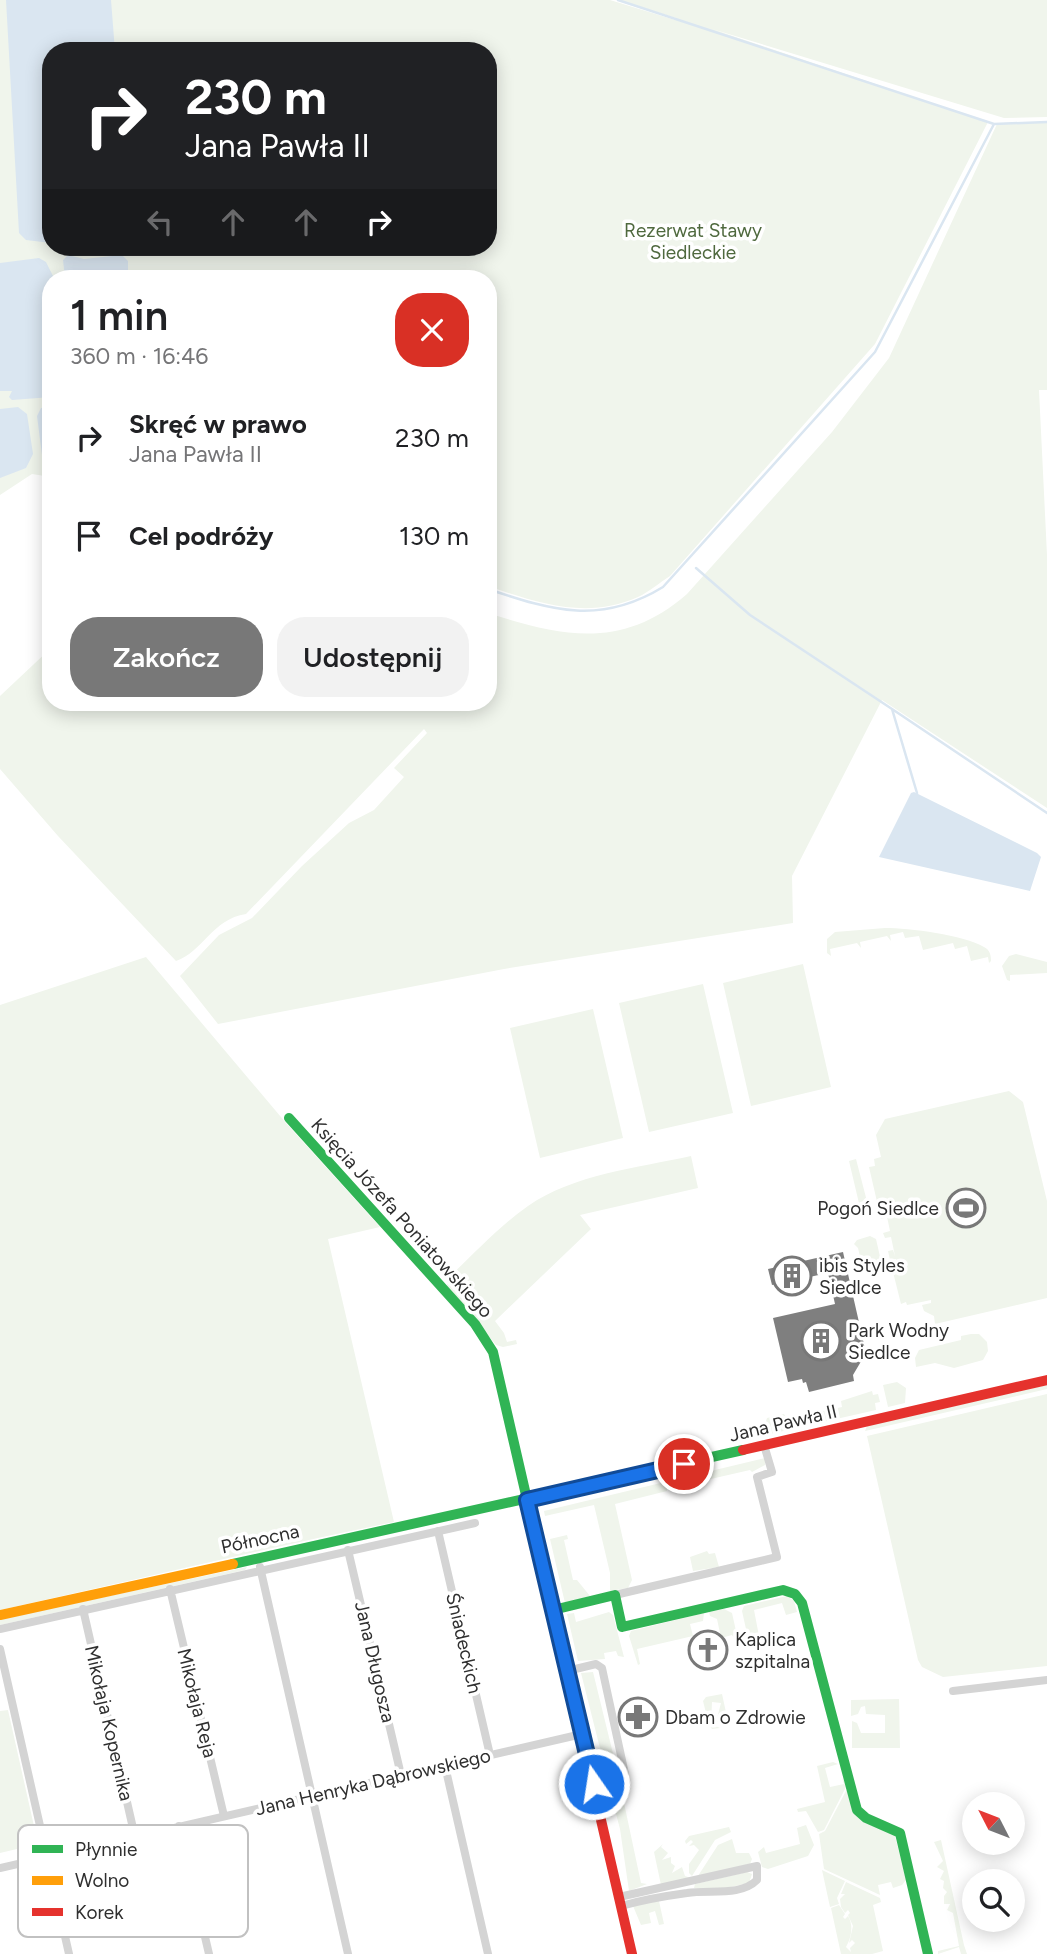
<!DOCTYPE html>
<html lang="pl">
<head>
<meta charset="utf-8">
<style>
  :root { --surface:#fff; --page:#f2f2f2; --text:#202124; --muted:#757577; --accent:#787878 }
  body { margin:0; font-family:Figtree,sans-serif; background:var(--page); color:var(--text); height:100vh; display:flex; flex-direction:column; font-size:26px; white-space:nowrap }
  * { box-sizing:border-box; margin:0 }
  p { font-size:23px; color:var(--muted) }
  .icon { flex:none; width:38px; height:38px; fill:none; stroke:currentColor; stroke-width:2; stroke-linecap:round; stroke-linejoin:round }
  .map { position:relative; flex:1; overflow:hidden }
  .sheet { position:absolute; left:42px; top:270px; width:455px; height:441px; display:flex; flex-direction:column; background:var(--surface); border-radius:28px; box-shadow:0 4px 18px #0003 }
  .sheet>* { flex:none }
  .banner { position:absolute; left:42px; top:42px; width:455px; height:214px; border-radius:28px; box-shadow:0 4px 18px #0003; background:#202124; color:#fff; overflow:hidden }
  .needle { width:46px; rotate:312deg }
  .buttons { position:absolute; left:962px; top:1792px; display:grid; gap:14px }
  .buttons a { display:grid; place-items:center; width:63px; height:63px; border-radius:50%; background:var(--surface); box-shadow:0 4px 18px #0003; font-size:35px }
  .pin { position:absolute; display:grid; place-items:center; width:60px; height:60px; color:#fff; margin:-30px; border:4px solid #fff; border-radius:50%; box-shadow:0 2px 7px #0007 }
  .me { position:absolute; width:77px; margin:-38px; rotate:347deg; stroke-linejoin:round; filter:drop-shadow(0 0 5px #0008) }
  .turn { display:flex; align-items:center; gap:24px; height:147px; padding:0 28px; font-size:32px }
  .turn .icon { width:91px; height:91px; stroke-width:2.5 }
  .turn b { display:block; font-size:49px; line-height:60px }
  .lanes { display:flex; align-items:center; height:66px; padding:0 28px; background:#0003; justify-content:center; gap:35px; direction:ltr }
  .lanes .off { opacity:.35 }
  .round { display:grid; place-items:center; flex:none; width:74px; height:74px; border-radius:28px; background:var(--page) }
  .summary { display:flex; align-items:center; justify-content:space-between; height:119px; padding:0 28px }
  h1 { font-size:42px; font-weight:600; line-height:52px }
  .button { display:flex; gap:14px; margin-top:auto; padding:14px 28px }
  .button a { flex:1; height:80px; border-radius:28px; background:var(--accent); color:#fff; font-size:28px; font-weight:600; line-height:80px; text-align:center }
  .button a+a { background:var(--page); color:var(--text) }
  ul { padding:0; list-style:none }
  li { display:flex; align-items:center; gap:21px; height:98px; padding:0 28px }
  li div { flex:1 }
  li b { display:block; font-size:26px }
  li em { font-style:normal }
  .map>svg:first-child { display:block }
</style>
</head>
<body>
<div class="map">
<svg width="1047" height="1954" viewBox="0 0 1047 1954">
  <rect width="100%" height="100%" fill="#fff"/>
  <!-- green -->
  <path fill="#f0f5ec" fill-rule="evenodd" d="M0,0H610L675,20L676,18L619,0H1047V117L1004,118L712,29L988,122L875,344L670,576C659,583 649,592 638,597C587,620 537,603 488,586V278H51V477L32,474L0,495ZM51,51H488V247H51Z
    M1047,122V390H1039L1047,555V808L882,700L792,876L793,923L504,969L218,1024L180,976L219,935L252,918L302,866L349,823L374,810L404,777L394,768L427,733L424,729L246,914C212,919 203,952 176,961L58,836L0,769V696L51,648V702H488V613C562,637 623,650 687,594L832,432L889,358L997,124Z
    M885,928C909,928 964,935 984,947C990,950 991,955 991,961L989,963L988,957L971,961L967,946L955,949L953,943L923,950L919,936L905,938L903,932L890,935L891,941L887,936L860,942L861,948L857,943L830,949L831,956L827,953V939L835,932Z
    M1016,954L1047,962V973L1010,975V981L1007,980L1002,966L1009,956Z
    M146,957L286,1123L380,1227L328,1239L394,1522C262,1549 131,1581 0,1610V1005Z
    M803,964L831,1087L751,1106L723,983Z
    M703,984L733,1113L649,1132L619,1003Z
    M593,1009L623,1138L540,1158L510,1028Z
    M1009,1091L1023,1102L1047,1201V1298L935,1324L934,1316L924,1311L922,1305L931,1303V1300L907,1305L906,1302L901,1304L891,1264L897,1263L896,1259L890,1260L888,1251L893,1250L895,1256L891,1237L885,1238L883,1233L890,1231L886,1212L885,1218L881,1219L879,1210L885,1209L884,1205L878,1206L869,1167L875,1166L874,1159L881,1157L876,1135L885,1119Z
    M691,1156L698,1188L580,1215L591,1229L495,1321L504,1333L507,1342L516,1340L517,1344L503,1347L496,1345L447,1285L448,1278C474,1254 499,1226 528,1206C574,1174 637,1168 691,1156Z
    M856,1159L870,1213L862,1216L849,1161Z
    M870,1236L876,1239L881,1261L877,1266L863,1269L859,1265L861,1261L858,1248L854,1244L857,1240Z
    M971,1334H979L987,1342L988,1351L983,1360L954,1368L935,1363L916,1367L915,1358L919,1350L961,1340V1336Z
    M897,1382L906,1388L905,1403L888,1407L883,1385Z
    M1047,1385V1389L865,1431L867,1426Z
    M872,1391L873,1395L878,1394L880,1402L875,1403L876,1410L770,1434L765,1424L767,1418L784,1414L787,1419L842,1407L841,1401Z
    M1047,1394V1666L943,1677L922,1667L918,1660L867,1436Z
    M765,1458V1465L752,1472L750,1470L667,1489V1491L615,1504L632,1580L628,1588L610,1591V1573L594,1505L545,1516L544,1511Z
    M567,1535L568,1539L564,1540L573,1580H577L590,1596L565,1603L550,1539Z
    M707,1551L709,1554L715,1553L719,1567L693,1571L690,1557Z
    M247,1567L245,1570L0,1625V1619Z
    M787,1596L794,1601L797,1612L786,1615L782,1603L754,1610L759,1636L748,1638L742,1611L744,1606Z
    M724,1609L732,1613L738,1640L736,1641L732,1635L721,1638L717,1619L710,1616L709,1612Z
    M609,1612L613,1615L624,1657L618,1656L616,1651L604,1653L605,1659L578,1661L567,1614L574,1613L576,1622Z
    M704,1613L703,1621L690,1624L693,1636L637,1649L640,1664L638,1665L629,1636L631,1631Z
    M593,1672L618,1774L614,1775L615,1779L608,1780L581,1673Z
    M722,1694L729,1726L725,1727L724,1722H716L721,1703L712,1702L711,1724L720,1728L712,1729L709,1725L703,1701L706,1697Z
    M899,1699L900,1748H852V1721L857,1723L861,1733H885V1715L866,1714L865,1706L861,1707L858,1714L851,1716V1700Z
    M8,1710L38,1844L0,1853V1711Z
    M833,1762L838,1764L825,1768L830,1787L844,1784L842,1778L847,1785L824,1830L818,1832L806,1811L798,1812L797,1809L825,1802L817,1766Z
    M620,1784L641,1883L647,1884L629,1891L620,1829L609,1787Z
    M848,1787C858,1825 858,1821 894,1832L906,1880L902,1885L893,1888L891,1882L878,1885L880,1895L824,1869L819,1834L825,1831Z
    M806,1825L814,1845L808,1856L768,1869L762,1867L758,1852L764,1847L766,1853L800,1844L797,1828Z
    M729,1827L731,1832L715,1840L692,1876L689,1873V1864L699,1850L694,1845L689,1846L693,1842L691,1840L686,1844L685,1841L689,1836Z
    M732,1839L736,1853H749L752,1859L750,1864L698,1876L718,1845Z
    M941,1840L964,1945L967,1954H961L959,1947L938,1954V1951L959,1946L953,1913L947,1910L950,1904H944V1896L947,1892L943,1888L944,1881L940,1879L944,1871L937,1867L943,1861L934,1842Z
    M663,1844L661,1847L668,1853L662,1860L671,1857V1863L675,1866L672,1873L682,1867L685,1876L691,1878L661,1885L654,1852Z
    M822,1870L845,1881L837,1898L839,1904L830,1907Z
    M747,1872L752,1874L749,1883L712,1891L694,1888L695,1884Z
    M846,1882L880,1898L881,1902L873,1905L883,1951L872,1954H841L831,1908L839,1905L845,1914L843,1917L845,1919L848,1916C854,1926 851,1938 846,1947L851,1952L850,1948L855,1943L852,1940L849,1943L853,1926L848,1915L850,1913L848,1910L845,1913L841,1907L840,1899L845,1894H841Z
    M659,1901L664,1924L659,1925L655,1911L649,1913L651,1923L641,1925L633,1906Z"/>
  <!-- water -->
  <path fill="#dae6f1" d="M6,0H111L115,51H51V243L26,240L19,233Z
    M68,255L84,259L122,255L128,261V278H65L63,260Z
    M39,258L46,262L53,276L51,397L12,400L9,397L12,391H0V263Z
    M51,406V463L42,455L37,416L41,408Z
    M18,407L27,414L33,454L26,468L0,478V409Z
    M914,792L1037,853L1041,857L1030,891L879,857L911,793Z"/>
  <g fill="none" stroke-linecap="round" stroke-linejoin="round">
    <!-- stream -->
    <path stroke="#dae6f1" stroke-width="2.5" d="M618,0L994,124L1047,122
      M696,568L750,615L892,709L917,793
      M488,589C553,611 601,625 663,587L875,352L994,124
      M892,709L1047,813"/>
  </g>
  <!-- building -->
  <path fill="#7f7f7f" d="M843,1252L866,1353L853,1375L854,1381L809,1392L806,1382L803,1383L802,1379L788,1382L773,1318L835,1304L828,1273L772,1285L768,1269Z"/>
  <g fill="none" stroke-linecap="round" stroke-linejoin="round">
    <!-- street -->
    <path stroke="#d4d4d4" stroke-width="8" d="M438,1531L490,1755
      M348,1550L401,1775
      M260,1567L348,1954
      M170,1589L224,1816
      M615,1595L777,1557L757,1477L772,1472L764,1445
      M83,1609L135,1837
      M0,1629L475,1523
      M0,1649L69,1954
      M567,1671L596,1664L602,1668L625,1774
      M953,1691L1047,1680
      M445,1766L488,1954
      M179,1826L209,1954
      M0,1868L582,1734
      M619,1897L757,1866V1880C740,1897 709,1889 687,1893C665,1896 642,1900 621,1906"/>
    <!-- fast -->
    <path stroke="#30b455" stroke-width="10" d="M289,1118L475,1324L493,1352L564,1660
      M233,1564L743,1450
      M553,1610L615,1595L622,1627L783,1590L795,1594L802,1603L857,1810L866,1818L900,1833L928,1954"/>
    <!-- slow -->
    <path stroke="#ff9f0a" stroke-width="10" d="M0,1615L233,1564"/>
    <!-- jam -->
    <path stroke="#e5322d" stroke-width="10" d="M743,1450L1047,1380
      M564,1660L632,1954"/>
  </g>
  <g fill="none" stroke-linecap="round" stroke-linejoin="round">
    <defs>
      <path id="route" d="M594,1784L527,1500L684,1464"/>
    </defs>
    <!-- route casing -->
    <use href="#route" stroke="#114b97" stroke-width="18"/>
    <!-- route -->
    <use href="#route" stroke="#1a73e8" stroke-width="12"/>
  </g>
  <!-- icons -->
  <defs>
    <symbol id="stadium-ring" viewBox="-11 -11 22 22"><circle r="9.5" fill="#fff" stroke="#787878" stroke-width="1.5"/><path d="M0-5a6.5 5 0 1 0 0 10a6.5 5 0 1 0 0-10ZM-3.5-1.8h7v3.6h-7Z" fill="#787878"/></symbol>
    <symbol id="building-ring" viewBox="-11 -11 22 22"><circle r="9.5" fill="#fff" stroke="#787878" stroke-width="1.5"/><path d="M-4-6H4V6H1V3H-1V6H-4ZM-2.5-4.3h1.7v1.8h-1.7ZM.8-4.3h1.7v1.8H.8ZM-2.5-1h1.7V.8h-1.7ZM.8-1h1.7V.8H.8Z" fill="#787878"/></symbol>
    <symbol id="church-ring" viewBox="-11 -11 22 22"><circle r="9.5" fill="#fff" stroke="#787878" stroke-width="1.5"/><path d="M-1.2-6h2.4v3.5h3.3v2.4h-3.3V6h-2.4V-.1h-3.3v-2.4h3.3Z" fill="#787878"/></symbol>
    <symbol id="pharmacy-ring" viewBox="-11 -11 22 22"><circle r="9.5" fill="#fff" stroke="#787878" stroke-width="1.5"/><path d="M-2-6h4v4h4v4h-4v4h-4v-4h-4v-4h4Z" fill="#787878"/></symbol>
  </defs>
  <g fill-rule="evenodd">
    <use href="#stadium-ring" x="944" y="1186" width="44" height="44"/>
    <use href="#building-ring" x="770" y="1254" width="44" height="44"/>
    <use href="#building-ring" x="799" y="1319" width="44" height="44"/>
    <use href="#church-ring" x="686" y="1628" width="44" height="44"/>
    <use href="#pharmacy-ring" x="616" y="1695" width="44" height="44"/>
  </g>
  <g text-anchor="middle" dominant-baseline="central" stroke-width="7" stroke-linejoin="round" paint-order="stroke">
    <!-- park labels -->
    <g font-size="19" fill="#4f693e" stroke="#fff">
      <text x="693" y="230">Rezerwat Stawy<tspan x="693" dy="22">Siedleckie</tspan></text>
    </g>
    <!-- poi labels -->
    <g font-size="19" fill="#2f2f2f" stroke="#fff" text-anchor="start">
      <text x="939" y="1208" text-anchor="end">Pogoń Siedlce</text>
      <text x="819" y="1265">ibis Styles<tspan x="819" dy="22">Siedlce</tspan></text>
      <text x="848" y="1330">Park Wodny<tspan x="848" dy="22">Siedlce</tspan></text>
      <text x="735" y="1639">Kaplica<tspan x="735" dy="22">szpitalna</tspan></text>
      <text x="665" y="1717">Dbam o Zdrowie</text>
    </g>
    <!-- street labels -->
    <g font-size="19" fill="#2f2f2f" stroke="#fff">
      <text transform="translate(402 1218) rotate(48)">Księcia Józefa Poniatowskiego</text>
      <text transform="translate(783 1423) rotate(-13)">Jana Pawła II</text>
      <text transform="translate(260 1539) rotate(-12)">Północna</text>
      <text transform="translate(464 1643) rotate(77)">Śniadeckich</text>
      <text transform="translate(375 1662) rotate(77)">Jana Długosza</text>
      <text transform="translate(197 1703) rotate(76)">Mikołaja Reja</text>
      <text transform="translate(109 1723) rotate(77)">Mikołaja Kopernika</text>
      <text transform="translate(373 1782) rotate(-13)">Jana Henryka Dąbrowskiego</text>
    </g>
  </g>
  <!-- legend -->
  <rect x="18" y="1825" width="230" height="112" rx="10" fill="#fff" stroke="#c1c1c1" stroke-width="2"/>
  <rect x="32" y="1845" width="31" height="8" fill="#30b455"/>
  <rect x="32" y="1876" width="31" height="9" fill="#ff9f0a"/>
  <rect x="32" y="1908" width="31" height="8" fill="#e5322d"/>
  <g font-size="19" fill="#2f2f2f">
    <text x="75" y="1856">Płynnie</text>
    <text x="75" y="1887">Wolno</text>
    <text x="75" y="1919">Korek</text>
  </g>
</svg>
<div class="buttons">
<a><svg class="needle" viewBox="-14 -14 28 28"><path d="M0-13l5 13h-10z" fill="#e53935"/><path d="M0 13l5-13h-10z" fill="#757577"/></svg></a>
<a><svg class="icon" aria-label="search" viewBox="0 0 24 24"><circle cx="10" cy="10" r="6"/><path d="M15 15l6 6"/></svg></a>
</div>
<div class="pin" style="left:684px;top:1464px;background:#d93025"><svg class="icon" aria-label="arrive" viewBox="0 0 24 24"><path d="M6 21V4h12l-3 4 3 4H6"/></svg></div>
<svg class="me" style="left:594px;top:1784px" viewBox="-20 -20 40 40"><circle r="17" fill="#1a73e8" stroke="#fff" stroke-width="3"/><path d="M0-11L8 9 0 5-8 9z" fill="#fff"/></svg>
<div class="banner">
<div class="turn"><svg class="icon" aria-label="right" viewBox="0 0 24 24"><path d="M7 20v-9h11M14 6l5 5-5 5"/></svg><div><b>230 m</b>Jana Pawła II</div></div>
<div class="lanes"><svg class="icon off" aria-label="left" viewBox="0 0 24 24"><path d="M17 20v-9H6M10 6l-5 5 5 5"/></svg><svg class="icon off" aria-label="ahead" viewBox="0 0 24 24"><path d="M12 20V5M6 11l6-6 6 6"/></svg><svg class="icon off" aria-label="ahead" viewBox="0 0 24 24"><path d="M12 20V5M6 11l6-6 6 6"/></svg><svg class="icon" aria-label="right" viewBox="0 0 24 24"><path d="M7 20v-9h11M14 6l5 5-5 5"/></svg></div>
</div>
<section class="sheet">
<div class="summary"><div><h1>1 min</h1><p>360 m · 16:46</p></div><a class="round" style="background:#d93025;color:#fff"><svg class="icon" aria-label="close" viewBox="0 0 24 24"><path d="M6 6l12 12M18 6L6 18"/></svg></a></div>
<ul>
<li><svg class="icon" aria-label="right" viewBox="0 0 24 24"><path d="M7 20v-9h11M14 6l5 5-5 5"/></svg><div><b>Skręć w prawo</b><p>Jana Pawła II</p></div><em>230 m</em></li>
<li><svg class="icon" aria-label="arrive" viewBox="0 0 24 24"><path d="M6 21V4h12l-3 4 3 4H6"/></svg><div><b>Cel podróży</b></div><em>130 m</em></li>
</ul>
<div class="button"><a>Zakończ</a><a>Udostępnij</a></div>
</section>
</div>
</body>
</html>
